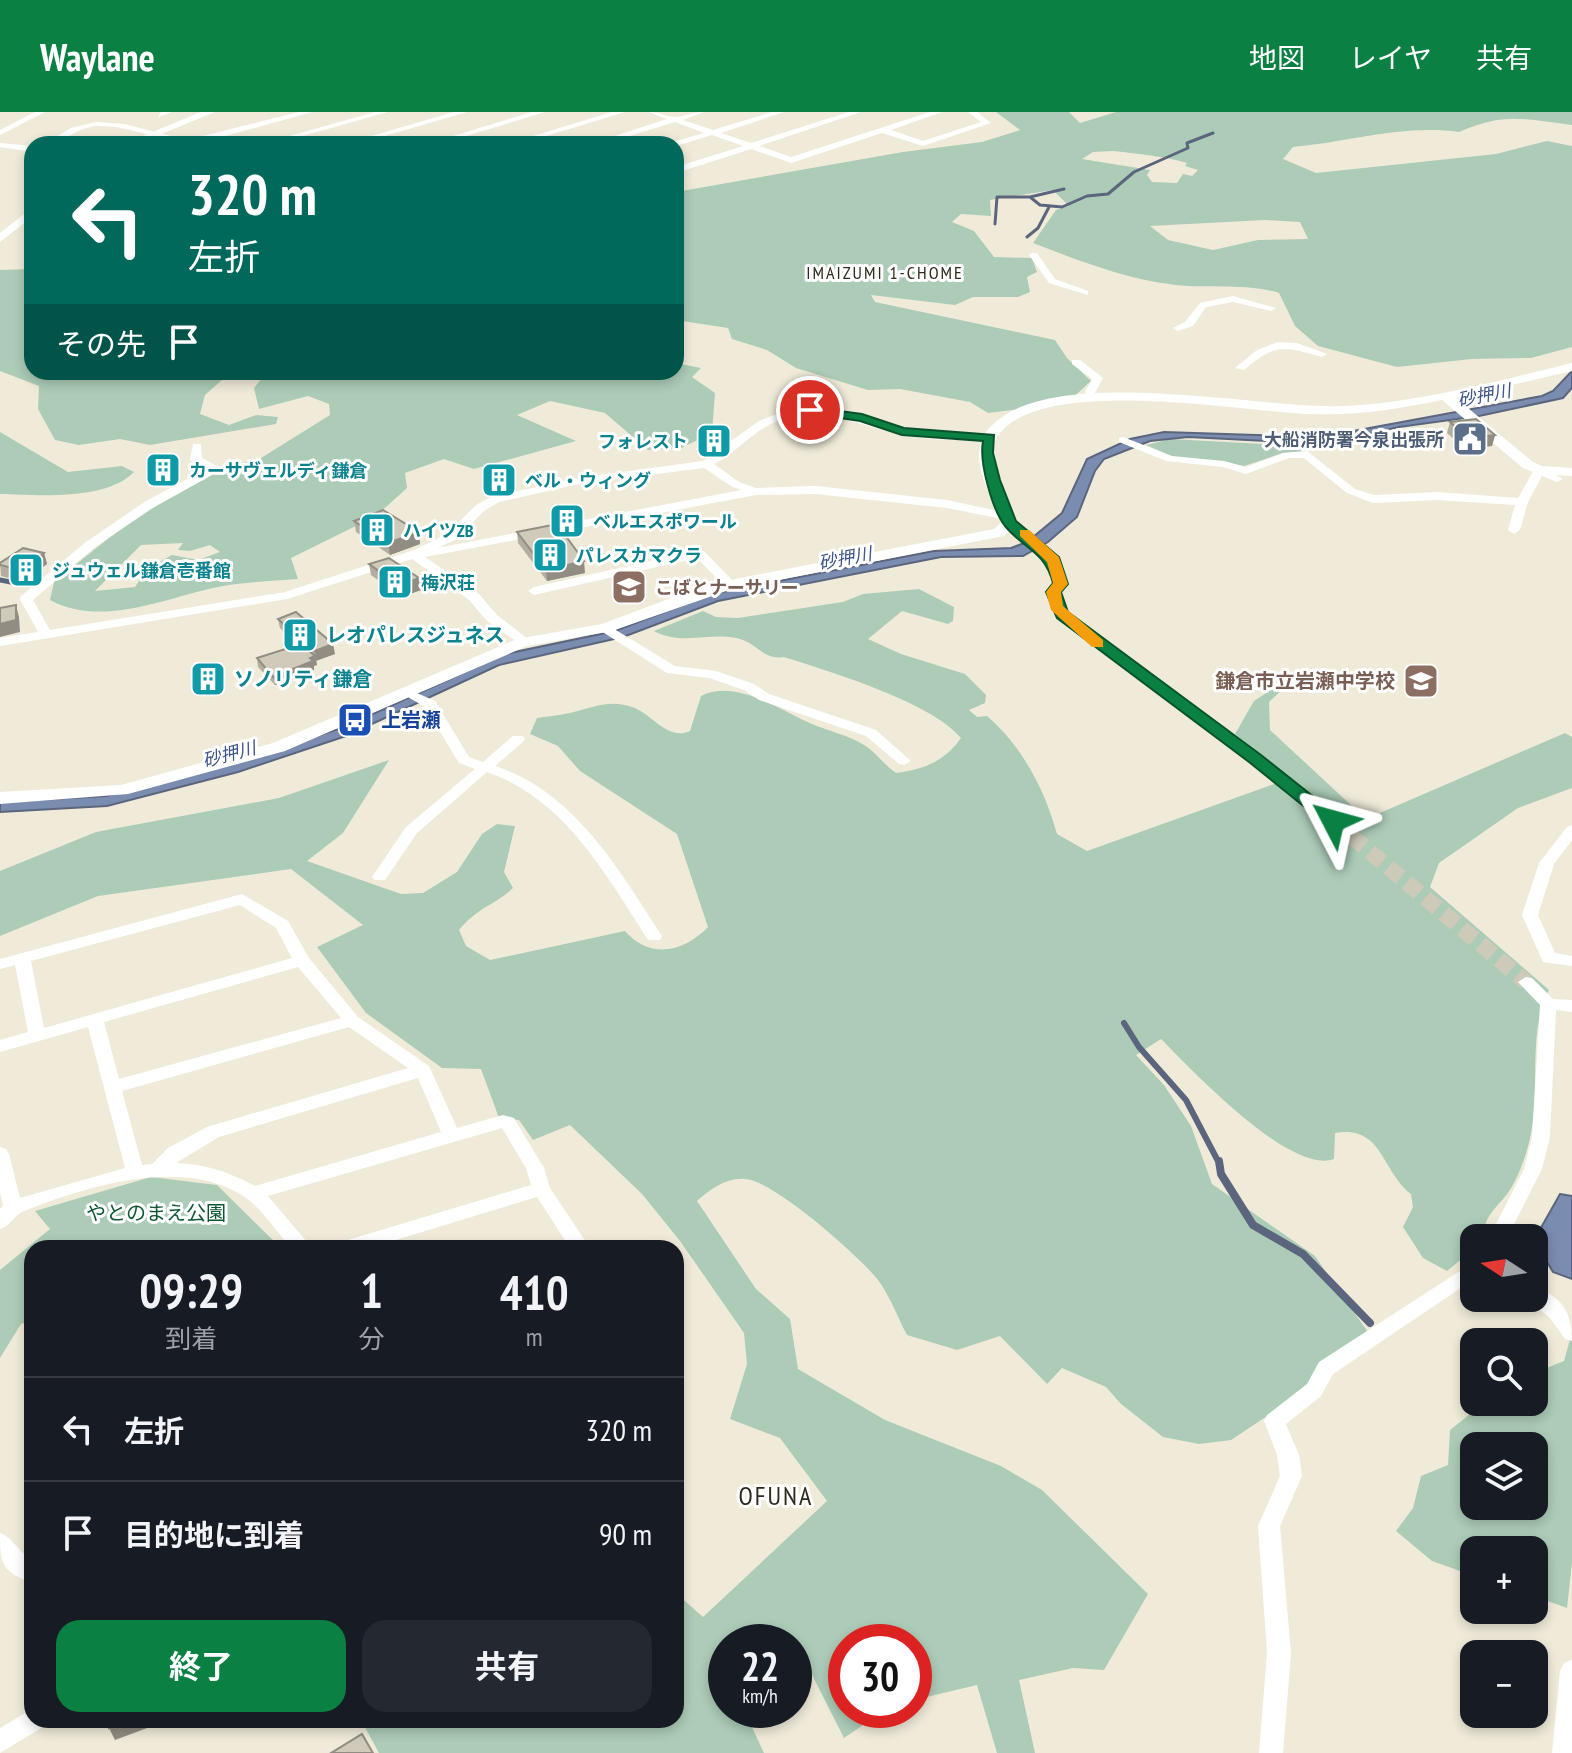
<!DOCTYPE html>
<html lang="ja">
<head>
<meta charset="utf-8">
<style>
  :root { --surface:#171b24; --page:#242831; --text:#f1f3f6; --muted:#9ea1a6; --line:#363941; --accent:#0b8043 }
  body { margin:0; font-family:"PT Sans Narrow","Noto Sans JP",sans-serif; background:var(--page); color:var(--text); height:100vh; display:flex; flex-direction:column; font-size:30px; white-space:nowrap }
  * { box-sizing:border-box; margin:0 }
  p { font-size:26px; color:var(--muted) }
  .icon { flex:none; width:44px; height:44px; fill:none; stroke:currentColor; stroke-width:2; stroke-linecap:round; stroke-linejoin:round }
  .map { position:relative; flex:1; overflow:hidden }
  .sheet { position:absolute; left:24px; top:1128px; width:660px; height:488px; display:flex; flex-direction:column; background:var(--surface); border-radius:24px; box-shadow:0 4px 12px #0003 }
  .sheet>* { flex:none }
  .guide { position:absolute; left:24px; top:24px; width:660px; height:244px; border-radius:24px; box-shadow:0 4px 12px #0003; background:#00695c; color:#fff; overflow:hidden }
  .needle { width:52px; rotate:282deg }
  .fabs { position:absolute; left:1460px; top:1112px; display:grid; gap:16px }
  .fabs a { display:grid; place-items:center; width:88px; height:88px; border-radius:16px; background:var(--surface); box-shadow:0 4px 12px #0003; font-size:40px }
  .speed { position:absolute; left:708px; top:1512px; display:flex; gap:16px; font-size:40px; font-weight:700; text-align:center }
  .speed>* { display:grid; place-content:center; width:104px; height:104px; border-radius:50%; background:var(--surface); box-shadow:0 4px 12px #0003; line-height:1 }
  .speed small { font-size:20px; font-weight:400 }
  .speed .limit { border:12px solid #d22; background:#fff; color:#111 }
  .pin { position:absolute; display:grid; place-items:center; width:68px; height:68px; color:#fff; margin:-34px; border:4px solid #fff; border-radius:50%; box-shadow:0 2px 8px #0007 }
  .me { position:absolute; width:88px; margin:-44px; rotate:309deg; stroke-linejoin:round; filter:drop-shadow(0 0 6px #0008) }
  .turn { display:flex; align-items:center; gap:28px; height:168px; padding:0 32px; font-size:36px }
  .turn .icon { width:104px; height:104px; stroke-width:2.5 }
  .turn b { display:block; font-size:56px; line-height:68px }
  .then { display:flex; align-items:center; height:76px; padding:0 32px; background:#0003; gap:16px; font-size:30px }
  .eta { display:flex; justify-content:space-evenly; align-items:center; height:136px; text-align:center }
  .eta b { font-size:48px; font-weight:700; line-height:56px }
  .cta { display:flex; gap:16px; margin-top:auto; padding:16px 32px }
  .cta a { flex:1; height:92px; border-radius:24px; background:var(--accent); color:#fff; font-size:32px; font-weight:700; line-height:92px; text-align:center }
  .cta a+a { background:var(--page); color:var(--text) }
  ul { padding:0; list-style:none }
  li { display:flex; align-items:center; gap:24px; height:104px; padding:0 32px; border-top:2px solid var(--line) }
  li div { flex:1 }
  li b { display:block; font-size:30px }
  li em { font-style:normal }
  header { display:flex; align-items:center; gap:48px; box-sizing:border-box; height:112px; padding:0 40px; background:var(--accent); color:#fff }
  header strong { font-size:38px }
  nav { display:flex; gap:44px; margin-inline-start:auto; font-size:28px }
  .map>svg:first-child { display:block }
</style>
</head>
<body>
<header>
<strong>Waylane</strong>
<nav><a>地図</a><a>レイヤ</a><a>共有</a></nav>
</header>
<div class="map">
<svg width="1572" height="1641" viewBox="0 0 1572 1641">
  <rect width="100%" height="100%" fill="#f0ebd9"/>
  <!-- green -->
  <path fill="#acccb7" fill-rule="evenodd" d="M996,0H1069L1080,11L1116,0H1572V13C1522,7 1505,0 1459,20C1404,12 1348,30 1293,35L1283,47L1316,61L1496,42L1547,29L1572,34V235L1531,246L1472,247L1397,255L1318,234L1295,214L1279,181C1244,170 1206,178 1169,172C1123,166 1077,148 1033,131L1056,98L1069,94L1053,78L990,88L991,104L961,102L952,110L974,119L994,145L1032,146L1037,160L1027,165L1030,180L1018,185H973L955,193L871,183L875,190L1055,228L1067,246L1091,269L1067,291L988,301L970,290L900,277L868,278L796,256L767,238L732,227L728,216L676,208V80L903,40L982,30L1020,18ZM1113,39C1140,42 1162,44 1187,51L1185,54L1198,58L1192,64L1183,62L1177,71L1152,70L1147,63L1150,58L1082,47L1093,40ZM1265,108L1300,110L1308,127L1258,128L1213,138L1168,128L1150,114Z
    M32,157V260H231L205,283L200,302L229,313L256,303L278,305L276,312L150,333L120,327L79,333L55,328L38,297L39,274L0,259V158Z
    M676,251L701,256L692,265L715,281L712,321L681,336L648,338L605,301L550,289L517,303L576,329L474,357L444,347L405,361L407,376L376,404L291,446L298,467C272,469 244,470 218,475C164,486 103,516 50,488L54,470L130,409L224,356L261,346L330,303L329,292L308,284L259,297L254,276L267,260H676ZM183,431L178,438L190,439L210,433L220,440L198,448L172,443L147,457L135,475L95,479L141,433Z
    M0,320L68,360L122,354L134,360C106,389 38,383 0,382Z
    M1171,327L1301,334L1308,339L1283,341L1244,354L1173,345L1146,333Z
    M919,477L954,495L953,509L948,512L902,499L868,527L901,542L965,562L986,583L985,591L969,598L977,605L987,604C1022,634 1045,678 1057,722L1087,739L1277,671L1317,705L1334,701L1235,622L1254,589L1277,574L1282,578L1269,590L1270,618L1366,707L1565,621L1572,625V676L1518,696L1439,751L1430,775L1549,878C1527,918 1541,980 1530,1026C1527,1041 1520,1060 1513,1073C1500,1095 1486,1098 1482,1126H1474V1137L1447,1159L1423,1146L1403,1115L1413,1095L1411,1082C1381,1059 1383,1013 1335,1021L1334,1047C1290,1063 1192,958 1161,927L1136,943L1164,973L1191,1014L1212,1072L1315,1144L1370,1223L1302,1281L1231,1328L1199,1332L1163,1325L1121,1292L1106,1275L1062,1256L1047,1272L1000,1224L957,1238L907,1223C898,1206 890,1184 878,1168C859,1144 775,1070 746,1067C726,1065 711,1077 697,1089L756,1177L790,1207L798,1257L885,1308L1001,1354L1042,1378L1148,1482L1104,1558L1073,1556L1019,1568L1035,1641H997L977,1573L914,1588V1530H846V1598H885L844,1626L804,1547L794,1552V1530H726V1598H744L764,1641H379L361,1608H676V1481L703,1505L827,1389L780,1326L730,1307L747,1252L744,1221L680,1129L642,1082L570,1013L533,1028L519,1008L499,1006L481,957L442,956L366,901L317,835L363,813L291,757L98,784L0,824V759L96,720L279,686L389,648L343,721L307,749L401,782L423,781L457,760L482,722L497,712L515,714L504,760L513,776C494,794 479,794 459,818L466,834L490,848L625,819C650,848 684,840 708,815L677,722L580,659L558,634L530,622L537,606C549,604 562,603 574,600C597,594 611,587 635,596C653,604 669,629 690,619L701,584C736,566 781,599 812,612C828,619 848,623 864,633C877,641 883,652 896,661C924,657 944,650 961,626C931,590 831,560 784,545C765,548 760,535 743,528C716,518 683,535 654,519L703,499L716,505L738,506L843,490L863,482Z
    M151,1065L217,1073L281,1136H32V1208L21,1212L0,1246V1158L50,1117L35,1099Z
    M1572,1220V1451L1567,1496L1534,1484V1438H1474V1464L1432,1449L1396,1419L1413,1396L1421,1364L1448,1353L1450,1318L1485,1290H1534V1261L1564,1249ZM1474,1334H1534V1394H1474Z"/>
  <!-- water -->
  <path fill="#7b8cb1" stroke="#5b667e" stroke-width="2" d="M1572,259V276L1563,286L1479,304L1399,315L1328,332L1188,325L1150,329L1104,347L1095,359L1077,405L1048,430L1023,444L941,445L718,489L623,525L499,553L346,624L238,660L107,694L0,700V690L106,684L232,652L344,615L505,542L615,519L712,482L934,439L1011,436L1027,430L1062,401L1087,347L1130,327L1164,320L1321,325L1542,284L1553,279Z
    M1560,1082L1572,1084V1167L1553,1160L1543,1143L1534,1138V1128Z"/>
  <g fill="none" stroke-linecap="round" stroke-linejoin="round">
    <!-- stream-far3 -->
    <path stroke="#5b667e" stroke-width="3" d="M1030,85L1064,77
      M995,112L997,85H1030L1040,93L1062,95L1087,84L1108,82L1134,60L1188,36L1187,31L1213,21
      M1027,125L1038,116L1049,95"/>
    <!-- stream-far2 -->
    <path stroke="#5b667e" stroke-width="5" d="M0,468L16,471"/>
    <!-- stream-far1 -->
    <path stroke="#5b667e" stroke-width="6" d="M1124,911L1139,935L1186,988L1219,1051"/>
    <!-- stream -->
    <path stroke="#5b667e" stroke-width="8" d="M1219,1049L1221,1062L1253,1113L1303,1142L1370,1211"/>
    <!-- minor-tunnel -->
    <path stroke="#cecaba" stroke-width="16" stroke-dasharray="16 8" stroke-linecap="butt" d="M1333,709L1526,870"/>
    <!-- minor -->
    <path fill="#fff" fill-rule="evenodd" d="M35,0H45L0,23V18Z
      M161,0H172L158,5Z
      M299,0H312L197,32C164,32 132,13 97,14C77,15 63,32 44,32L71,16L96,10L124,12L187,28Z
      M375,0H388L274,32H261Z
      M454,0H467L357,32H344Z
      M532,0H545L440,32H427Z
      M612,0H625L520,32H507Z
      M649,0C658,0 668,5 676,5C686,4 694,0 704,0L683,8L713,18L772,0H784L721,21L751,31L849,0H861L759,34L791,45L930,0H942L891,18L923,29L981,10L968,0H977L991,11L923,34L882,21L791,51L751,37L676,61V55L743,34L712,23L676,34V32H672L673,30L704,21L675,10L603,32H590L667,7Z
      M0,31L32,34V40L0,35Z
      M1031,141H1037L1055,167L1088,179V183L1049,171L1029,143Z
      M1233,184L1276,196L1271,199L1233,190L1206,195L1193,214L1178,219L1173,216L1185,210L1200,191Z
      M1278,230L1297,231L1327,242L1322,245C1284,234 1275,231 1244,258L1235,256L1257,238Z
      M1072,248H1080L1103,266L1091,288L1082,286L1092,267L1072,252Z
      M806,296L838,299L914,319L990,322L996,325L990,328C963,328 936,329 909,324C865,317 820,290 775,310C752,320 736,341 714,352L739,370L756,376L815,374L947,388L1012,402L1014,405L1011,408L1058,445L1066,472L1059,480L1062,494L1074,507L1260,643L1338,706L1340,709L1338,712H1328L1250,649L1064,513L1050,495L1047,480L1054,472L1048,449L1006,414L1004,411L1007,408L947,396L815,382L756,383L425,445L479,482L497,503L528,527V533L523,534L487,509L469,488L412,447L287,487L0,534V526L38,520L20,487L21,484L86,430L146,389L206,357L190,348L193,332H201L202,346L219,355V359L154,395L94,436L33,488L50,518L285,480L414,438L447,422L476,393L491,385L579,366L703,349L759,309L785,299ZM704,356L731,374L741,378L437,436L455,428L484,399L499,390L579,372Z
      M1123,325L1172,344L1224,349L1246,355L1283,341L1307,339L1355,377L1374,383L1437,380L1518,386L1535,356H1543L1563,367L1557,370L1542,364L1528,390L1520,418L1514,422L1508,418L1515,393L1437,388L1373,391L1347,381L1304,346H1289L1246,362L1223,355L1166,349L1119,330V326Z
      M700,438L704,439L734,470V476H726L697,446L534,483L528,479L534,475Z
      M606,512L675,554L716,559L754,572L769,582L876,618L911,649L904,653L899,652L866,624L759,588L744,578L709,566L667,561L601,519V513Z
      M408,577L435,589L469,645L483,650L513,624H523L525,627L523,630L495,654C575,680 619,758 662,824L660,828H648C606,763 565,687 487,660L417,721L385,768H375L372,765L406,715L475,657L459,651L425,595L401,581Z
      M1572,713V728L1554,752L1538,803L1555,841L1572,844V854L1543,850L1522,803L1539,751L1567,715Z
      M242,782L288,809L309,846L358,905L429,954L457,1016L503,1003L514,1006L544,1056L550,1076L590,1136H570L537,1085L369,1136H335L338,1131L531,1073L526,1056L502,1016L268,1084L312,1136H291C276,1119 263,1098 245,1085C183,1044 88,1074 24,1099C14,1103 11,1114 0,1117V1097L3,1094L0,1080V1035L6,1037L9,1042L20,1086L125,1056L88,915L0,940V928L28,920L15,853L0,857V847ZM240,793L276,816L292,846L44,916L31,849ZM298,855L341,906L119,967L104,910ZM349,915L408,956L207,1015L168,1036L152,1052L142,1053L122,979ZM418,966L441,1020L255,1074C229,1060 205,1052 176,1051L219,1025Z
      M1526,865L1532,866L1553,887L1572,888V900L1556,898L1550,1025L1542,1057L1507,1126H1489L1524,1057L1532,1025L1540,893L1518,870Z
      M1474,1150V1167L1333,1262L1321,1284L1286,1312L1299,1343L1302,1364L1280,1414L1291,1541L1283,1641H1259L1267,1541L1258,1414L1280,1364L1277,1343L1264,1309L1267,1303L1307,1272L1319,1250Z
      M1534,1175C1563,1185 1572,1201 1572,1229L1565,1227L1550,1206L1527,1188L1526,1186H1534Z
      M0,1421C13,1426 20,1441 32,1449V1471C1,1459 0,1452 0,1421Z
      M1572,1548V1641H1552L1560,1559L1564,1551Z
      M32,1597V1608H45L41,1616L0,1641V1616Z"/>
    <!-- tertiary -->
    <path fill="#fff" fill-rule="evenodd" d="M201,0H215L137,32H123Z
      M32,96V105L0,130V121Z
      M1572,251V259L1456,286L1533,350L1542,354L1572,356V364L1539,362L1523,356L1442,288C1399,297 1354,304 1310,302C1242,300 1039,261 997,325C982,348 1009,389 1018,411L1004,424L732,477L612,519L527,534L285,639L128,682L0,692V680L121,673L273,631L517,527L602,512L687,480L730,468L994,417L1002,410C992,385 966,345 987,319C1043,247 1263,299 1347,294C1423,290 1498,269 1572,251Z"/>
  </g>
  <!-- wall -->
  <path fill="#b3aea0" d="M1450,310L1495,323L1492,334L1465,337L1447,321Z
    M354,409L419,420L420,432L390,443L356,420Z
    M517,420L585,461L547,469L518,431Z
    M44,441L47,452L24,470L1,464L0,451Z
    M369,452L419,466L421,478L401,485L371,463Z
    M278,507L335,542L316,548L317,553L314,554V558L275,573L258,555L257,546L298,533L280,516Z"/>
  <!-- shaded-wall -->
  <path fill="#928d82" d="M1495,323L1492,334L1465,337L1468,326Z
    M419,420L420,432L390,443L388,431Z
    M44,441L47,452L24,470L21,458Z
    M584,449L585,461L547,469L546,458Z
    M419,466L421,478L401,485L400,474Z
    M16,493L19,505L20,520L0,525V512Z
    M333,532L335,542L316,549L315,539Z
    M315,544L317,553L314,554V558L275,573L273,565Z
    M130,1608H157L158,1612L115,1628L109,1616Z"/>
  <!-- building -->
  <path fill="#d0caba" stroke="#928d82" stroke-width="2" d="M1476,307L1495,323L1468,326L1450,310Z
    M383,398L419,420L388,431L354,409Z
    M557,412L584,449L546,458L517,420Z
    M23,436L44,441L21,458L0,453V451Z
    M389,446L419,466L400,474L369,452Z
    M16,493V508L0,512V496Z
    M296,500L333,532L315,539L278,507Z
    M301,532L315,544L310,546L313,549L273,565L257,546Z
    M108,1608H130L109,1616Z
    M362,1622L373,1641H331Z"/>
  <!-- route -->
  <path fill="#0b8043" stroke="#07532c" stroke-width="2" d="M810,295L862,302L904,316L994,323L993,341L1000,368L1016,409L1059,445L1068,472L1061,480L1068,500L1261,643L1339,705V713H1327L1249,650L1057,506L1046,480L1053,471C1044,438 1025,438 1005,414C992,397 979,350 983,329L902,323L860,309L806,301V296Z"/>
  <!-- slow -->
  <path fill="#f59e0b" d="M1020,418H1029L1059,445L1068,472L1061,480L1063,494L1103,528V535H1092L1051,498L1046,480L1053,471L1047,450L1020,424Z"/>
  <!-- icons -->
  <defs>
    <symbol id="civic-square" viewBox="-11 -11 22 22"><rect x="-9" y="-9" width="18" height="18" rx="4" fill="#5c6f8a" stroke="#fff"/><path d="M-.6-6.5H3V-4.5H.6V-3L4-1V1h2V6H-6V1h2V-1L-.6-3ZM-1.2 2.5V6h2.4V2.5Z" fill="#fff"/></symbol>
    <symbol id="building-square" viewBox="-11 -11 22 22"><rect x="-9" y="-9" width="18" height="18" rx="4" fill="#0f9aa8" stroke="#fff"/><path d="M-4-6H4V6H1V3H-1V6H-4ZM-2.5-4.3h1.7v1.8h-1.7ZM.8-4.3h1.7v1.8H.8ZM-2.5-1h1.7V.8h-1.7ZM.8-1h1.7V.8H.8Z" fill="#fff"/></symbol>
    <symbol id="school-square" viewBox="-11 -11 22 22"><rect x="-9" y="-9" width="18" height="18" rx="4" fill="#8d6e63" stroke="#fff"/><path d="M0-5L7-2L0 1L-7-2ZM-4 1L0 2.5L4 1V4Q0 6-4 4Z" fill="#fff"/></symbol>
    <symbol id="bus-square" viewBox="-11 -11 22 22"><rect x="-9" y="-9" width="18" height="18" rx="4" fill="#1a4fb4" stroke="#fff"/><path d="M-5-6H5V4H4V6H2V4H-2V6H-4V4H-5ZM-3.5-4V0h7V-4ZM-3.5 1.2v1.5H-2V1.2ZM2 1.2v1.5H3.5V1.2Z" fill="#fff"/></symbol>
  </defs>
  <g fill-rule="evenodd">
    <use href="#civic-square" x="1450" y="307" width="40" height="40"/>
    <use href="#building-square" x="694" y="309" width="40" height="40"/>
    <use href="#building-square" x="143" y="338" width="40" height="40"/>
    <use href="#building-square" x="479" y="348" width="40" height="40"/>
    <use href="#building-square" x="547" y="389" width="40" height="40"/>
    <use href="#building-square" x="357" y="398" width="40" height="40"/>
    <use href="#building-square" x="530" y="423" width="40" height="40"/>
    <use href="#building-square" x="6" y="438" width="40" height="40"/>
    <use href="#building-square" x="375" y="450" width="40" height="40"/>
    <use href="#school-square" x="609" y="455" width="40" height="40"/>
    <use href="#building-square" x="280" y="503" width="40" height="40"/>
    <use href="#building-square" x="188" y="547" width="40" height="40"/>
    <use href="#school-square" x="1401" y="549" width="40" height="40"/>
    <use href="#bus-square" x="335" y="588" width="40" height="40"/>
  </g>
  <g text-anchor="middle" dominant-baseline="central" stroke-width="6" stroke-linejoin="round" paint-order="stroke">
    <!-- far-neighbourhood labels -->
    <g font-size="18" letter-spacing="2" fill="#2e2a1d" stroke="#fff">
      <text x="885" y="160">IMAIZUMI 1-CHOME</text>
    </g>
    <!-- far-water labels -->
    <g font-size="18" font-style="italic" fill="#3d5488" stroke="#fff">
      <text transform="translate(1484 283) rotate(-11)">砂押川</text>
      <text transform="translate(845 446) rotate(-11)">砂押川</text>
      <text transform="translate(229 642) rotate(-15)">砂押川</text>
    </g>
    <!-- far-service labels -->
    <g font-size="18" font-weight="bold" fill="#4e5e75" stroke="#fff" text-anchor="end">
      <text x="1444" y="327">大船消防署今泉出張所</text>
    </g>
    <!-- far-culture labels -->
    <g font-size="18" font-weight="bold" fill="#0d838f" stroke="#fff" text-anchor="start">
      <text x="688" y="329" text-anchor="end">フォレスト</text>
      <text x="189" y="358">カーサヴェルディ鎌倉</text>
      <text x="525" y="368">ベル・ウィング</text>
      <text x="593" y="409">ベルエスポワール</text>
      <text x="403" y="418">ハイツZB</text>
      <text x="576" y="443">パレスカマクラ</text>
      <text x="52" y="458">ジュウェル鎌倉壱番館</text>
      <text x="421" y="470">梅沢荘</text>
    </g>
    <!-- far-education labels -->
    <g font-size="18" font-weight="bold" fill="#785e54" stroke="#fff" text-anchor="start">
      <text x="655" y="475">こばとナーサリー</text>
    </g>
    <!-- culture labels -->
    <g font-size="20" font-weight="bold" fill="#0d838f" stroke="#fff" text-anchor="start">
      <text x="326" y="523">レオパレスジュネス</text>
      <text x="234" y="567">ソノリティ鎌倉</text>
    </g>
    <!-- education labels -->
    <g font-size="20" font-weight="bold" fill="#785e54" stroke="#fff" text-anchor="end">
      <text x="1395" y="569">鎌倉市立岩瀬中学校</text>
    </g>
    <!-- transit labels -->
    <g font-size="20" font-weight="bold" fill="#164399" stroke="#fff" text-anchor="start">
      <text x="381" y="608">上岩瀬</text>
    </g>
    <!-- park labels -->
    <g font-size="20" fill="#0d5633" stroke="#fff">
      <text x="156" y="1101">やとのまえ公園</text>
    </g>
    <!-- near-neighbourhood labels -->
    <g font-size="26" letter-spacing="2" fill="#2e2a1d" stroke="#fff">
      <text x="776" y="1383">OFUNA</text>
    </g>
  </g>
</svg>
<div class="fabs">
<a><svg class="needle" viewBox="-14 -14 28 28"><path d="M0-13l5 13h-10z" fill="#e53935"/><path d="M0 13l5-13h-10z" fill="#9ea1a6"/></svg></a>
<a><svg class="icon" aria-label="search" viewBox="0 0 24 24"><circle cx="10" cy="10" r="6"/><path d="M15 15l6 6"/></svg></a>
<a><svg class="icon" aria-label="layers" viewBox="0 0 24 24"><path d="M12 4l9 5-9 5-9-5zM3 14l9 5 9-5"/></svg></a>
<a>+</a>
<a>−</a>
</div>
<div class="speed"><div>22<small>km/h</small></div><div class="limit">30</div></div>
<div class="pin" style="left:810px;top:298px;background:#d93025"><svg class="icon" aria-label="arrive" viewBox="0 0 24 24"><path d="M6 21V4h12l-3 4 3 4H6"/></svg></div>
<svg class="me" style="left:1333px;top:709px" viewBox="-20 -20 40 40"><path d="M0-17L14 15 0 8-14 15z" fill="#0b8043" stroke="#fff" stroke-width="4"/></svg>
<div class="guide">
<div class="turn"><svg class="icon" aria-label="left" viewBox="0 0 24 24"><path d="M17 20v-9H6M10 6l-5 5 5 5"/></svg><div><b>320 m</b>左折</div></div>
<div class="then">その先<svg class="icon" aria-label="arrive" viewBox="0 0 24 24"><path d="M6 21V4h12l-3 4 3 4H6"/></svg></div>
</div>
<section class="sheet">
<div class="eta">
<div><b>09:29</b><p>到着</p></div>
<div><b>1</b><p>分</p></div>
<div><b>410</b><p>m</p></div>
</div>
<ul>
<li><svg class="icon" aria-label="left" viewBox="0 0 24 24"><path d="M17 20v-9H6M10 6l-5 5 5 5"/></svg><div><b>左折</b></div><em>320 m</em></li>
<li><svg class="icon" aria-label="arrive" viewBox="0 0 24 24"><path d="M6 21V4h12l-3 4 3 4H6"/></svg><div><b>目的地に到着</b></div><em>90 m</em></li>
</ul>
<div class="cta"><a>終了</a><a>共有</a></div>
</section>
</div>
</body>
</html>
